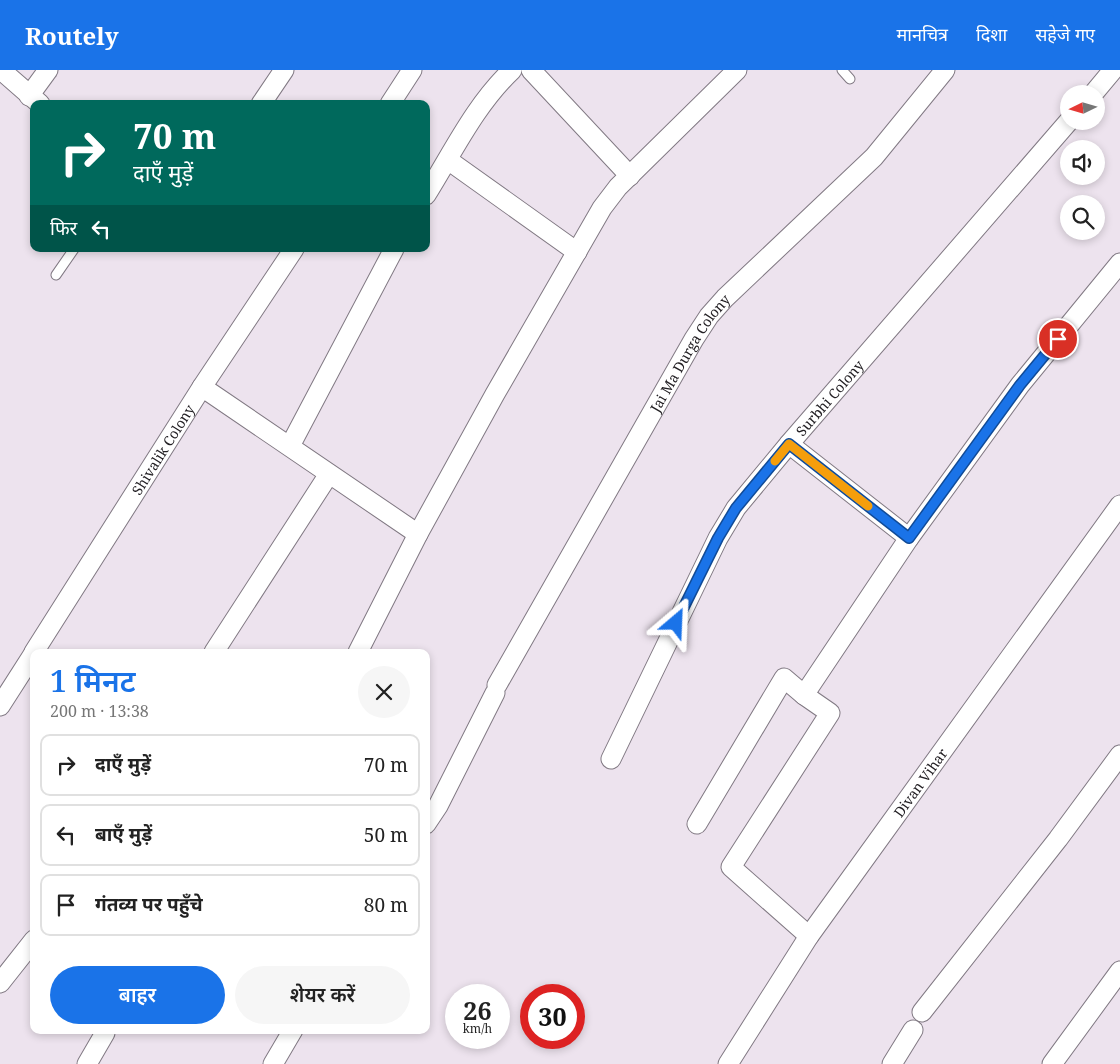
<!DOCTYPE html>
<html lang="hi">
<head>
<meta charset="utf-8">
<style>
  :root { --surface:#fff; --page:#f6f6f6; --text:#222; --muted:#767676; --line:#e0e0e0; --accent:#1a73e8 }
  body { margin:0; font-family:"Noto Serif","Noto Sans Devanagari",serif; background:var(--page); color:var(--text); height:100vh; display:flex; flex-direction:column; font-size:19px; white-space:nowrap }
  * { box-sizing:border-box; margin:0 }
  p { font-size:16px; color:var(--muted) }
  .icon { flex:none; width:28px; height:28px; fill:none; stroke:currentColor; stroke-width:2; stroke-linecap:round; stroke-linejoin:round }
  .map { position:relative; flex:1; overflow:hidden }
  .drawer { position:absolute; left:30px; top:579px; width:400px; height:385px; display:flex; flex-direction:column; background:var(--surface); border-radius:10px; box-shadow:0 2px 8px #0003 }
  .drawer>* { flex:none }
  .hud { position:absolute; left:30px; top:30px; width:400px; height:152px; border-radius:10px; box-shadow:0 2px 8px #0003; background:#00695c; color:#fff; overflow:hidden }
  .needle { width:32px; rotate:265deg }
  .buttons { position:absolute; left:1060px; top:15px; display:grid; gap:10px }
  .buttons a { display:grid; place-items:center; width:45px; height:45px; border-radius:50%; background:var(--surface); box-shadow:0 2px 8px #0003; font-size:25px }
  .speed { position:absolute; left:445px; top:914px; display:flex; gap:10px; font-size:25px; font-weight:700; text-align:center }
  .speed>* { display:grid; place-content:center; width:65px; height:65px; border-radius:50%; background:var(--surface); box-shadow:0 2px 8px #0003; line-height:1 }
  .speed small { font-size:12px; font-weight:400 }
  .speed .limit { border:8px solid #d22; background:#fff; color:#111 }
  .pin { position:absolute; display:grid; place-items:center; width:42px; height:42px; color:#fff; margin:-21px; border:2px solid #fff; border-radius:50%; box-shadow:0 1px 5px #0007 }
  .me { position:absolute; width:55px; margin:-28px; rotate:26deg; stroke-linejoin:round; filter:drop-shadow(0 0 4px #0008) }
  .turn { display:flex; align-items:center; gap:18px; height:105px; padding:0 20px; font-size:22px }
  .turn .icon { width:65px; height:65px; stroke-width:2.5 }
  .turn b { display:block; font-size:35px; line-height:42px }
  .then { display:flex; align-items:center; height:48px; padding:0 20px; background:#0003; gap:10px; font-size:19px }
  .round { display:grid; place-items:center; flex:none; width:52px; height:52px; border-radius:26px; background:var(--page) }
  .overview { display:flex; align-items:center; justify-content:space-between; height:85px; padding:0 20px }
  h1 { font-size:30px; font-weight:600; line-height:38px; color:var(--accent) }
  .cta { display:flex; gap:10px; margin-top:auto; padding:10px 20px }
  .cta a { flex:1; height:58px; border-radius:30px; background:var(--accent); color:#fff; font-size:20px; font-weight:600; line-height:58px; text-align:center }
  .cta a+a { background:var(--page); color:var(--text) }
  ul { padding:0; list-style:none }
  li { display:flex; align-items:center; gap:15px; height:62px; margin:0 10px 8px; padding:0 10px; border:2px solid var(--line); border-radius:10px }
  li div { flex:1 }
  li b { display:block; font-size:19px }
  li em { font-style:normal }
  header { display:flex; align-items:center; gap:30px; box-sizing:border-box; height:70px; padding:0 25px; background:var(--accent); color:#fff }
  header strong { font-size:24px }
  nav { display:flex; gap:28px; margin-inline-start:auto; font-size:18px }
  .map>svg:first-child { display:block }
</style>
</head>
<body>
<header>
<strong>Routely</strong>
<nav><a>मानचित्र</a><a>दिशा</a><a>सहेजे गए</a></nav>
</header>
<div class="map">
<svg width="1120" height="994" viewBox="0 0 1120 994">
  <rect width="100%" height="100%" fill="#ede3ee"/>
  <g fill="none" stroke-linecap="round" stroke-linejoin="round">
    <defs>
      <path id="service" d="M842,0L850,9
        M56,205L74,179"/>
      <g id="minor">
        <path d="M1,0L40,34"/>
        <path d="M531,0L630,106"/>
        <path d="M1093,24L1113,0"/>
        <path d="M29,26L48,0"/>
        <path d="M261,34L284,0"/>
        <path d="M390,34L412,0"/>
        <path d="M448,90L577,182"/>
        <path d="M426,125C453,82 475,35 512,0"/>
        <path d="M202,317L418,464"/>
        <path d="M789,374L909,468"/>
        <path d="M290,376L394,179"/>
        <path id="s1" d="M34,582L202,317L294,179"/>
        <path d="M214,582L329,404"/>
        <path d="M358,582L418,464L495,324L602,138L618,117L737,0"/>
        <path id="s2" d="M497,615L694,269L709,246L725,228L874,87L945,0"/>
        <path d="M804,625L909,468L1020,315L1120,193"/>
        <path d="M0,636L34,583"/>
        <path id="s3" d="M611,689L718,468L736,438L789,374L1069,51"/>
        <path d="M426,754L438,736L495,623"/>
        <path d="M697,754L784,608L804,625L830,643L731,797L809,866"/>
        <path d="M0,913L34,870"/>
        <path d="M922,942L1058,769L1120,685"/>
        <path d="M87,994L105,963"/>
        <path d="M273,994L293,960"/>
        <path id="s4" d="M728,994L809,866L1120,435"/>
        <path d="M892,994L913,960"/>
        <path d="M1052,994L1120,901"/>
      </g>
    </defs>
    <!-- service casing -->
    <use href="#service" stroke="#817983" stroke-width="11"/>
    <!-- minor casing -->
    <use href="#minor" stroke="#817983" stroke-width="21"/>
    <!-- service -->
    <use href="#service" stroke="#fff" stroke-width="9"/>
    <!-- minor -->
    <use href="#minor" stroke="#fff" stroke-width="19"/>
  </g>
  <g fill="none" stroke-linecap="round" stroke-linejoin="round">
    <defs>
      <path id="route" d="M676,553L718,468L736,438L789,374L909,468L1020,315L1058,269"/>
    </defs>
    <!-- route casing -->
    <use href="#route" stroke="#114b97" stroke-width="12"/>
    <!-- route -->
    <use href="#route" stroke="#1a73e8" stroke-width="9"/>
    <!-- slow -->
    <path stroke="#f59e0b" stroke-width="9" d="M775,391L789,374L868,436"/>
  </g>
  <g text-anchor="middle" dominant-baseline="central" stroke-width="4" stroke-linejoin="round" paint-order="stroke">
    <!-- street labels -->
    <g font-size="14" fill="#242125" stroke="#fff">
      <text stroke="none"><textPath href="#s2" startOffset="384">Jai Ma Durga Colony</textPath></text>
      <text stroke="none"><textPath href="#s3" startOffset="425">Surbhi Colony</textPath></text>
      <text stroke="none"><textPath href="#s1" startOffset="240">Shivalik Colony</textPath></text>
      <text stroke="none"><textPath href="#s4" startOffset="341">Divan Vihar</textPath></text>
    </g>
  </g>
</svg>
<div class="buttons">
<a><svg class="needle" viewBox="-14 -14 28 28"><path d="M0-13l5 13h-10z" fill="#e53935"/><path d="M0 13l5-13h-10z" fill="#767676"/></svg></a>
<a><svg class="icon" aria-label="sound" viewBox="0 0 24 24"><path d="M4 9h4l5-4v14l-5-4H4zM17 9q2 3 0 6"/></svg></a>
<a><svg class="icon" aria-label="search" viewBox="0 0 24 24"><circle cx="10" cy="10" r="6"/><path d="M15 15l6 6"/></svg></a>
</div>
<div class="speed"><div>26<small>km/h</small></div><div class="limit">30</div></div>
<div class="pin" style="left:1058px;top:269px;background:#d93025"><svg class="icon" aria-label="arrive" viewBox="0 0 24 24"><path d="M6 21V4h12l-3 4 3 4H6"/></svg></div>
<svg class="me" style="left:676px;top:553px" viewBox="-20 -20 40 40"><path d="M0-17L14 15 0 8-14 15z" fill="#1a73e8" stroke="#fff" stroke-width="4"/></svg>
<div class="hud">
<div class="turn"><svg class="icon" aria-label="right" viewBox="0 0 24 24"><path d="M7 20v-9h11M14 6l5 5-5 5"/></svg><div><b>70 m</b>दाएँ मुड़ें</div></div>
<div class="then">फिर<svg class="icon" aria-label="left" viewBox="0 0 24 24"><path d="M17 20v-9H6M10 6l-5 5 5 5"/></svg></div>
</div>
<section class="drawer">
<div class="overview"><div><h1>1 मिनट</h1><p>200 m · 13:38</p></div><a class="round"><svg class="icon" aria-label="close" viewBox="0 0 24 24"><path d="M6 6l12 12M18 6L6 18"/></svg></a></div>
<ul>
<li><svg class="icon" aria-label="right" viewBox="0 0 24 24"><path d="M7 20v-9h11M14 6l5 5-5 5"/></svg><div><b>दाएँ मुड़ें</b></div><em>70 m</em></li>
<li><svg class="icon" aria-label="left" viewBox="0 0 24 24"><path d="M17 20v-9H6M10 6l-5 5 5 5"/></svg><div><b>बाएँ मुड़ें</b></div><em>50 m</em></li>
<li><svg class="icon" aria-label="arrive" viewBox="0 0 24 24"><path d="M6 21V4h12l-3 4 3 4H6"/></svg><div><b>गंतव्य पर पहुँचे</b></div><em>80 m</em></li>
</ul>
<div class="cta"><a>बाहर</a><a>शेयर करें</a></div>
</section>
</div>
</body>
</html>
